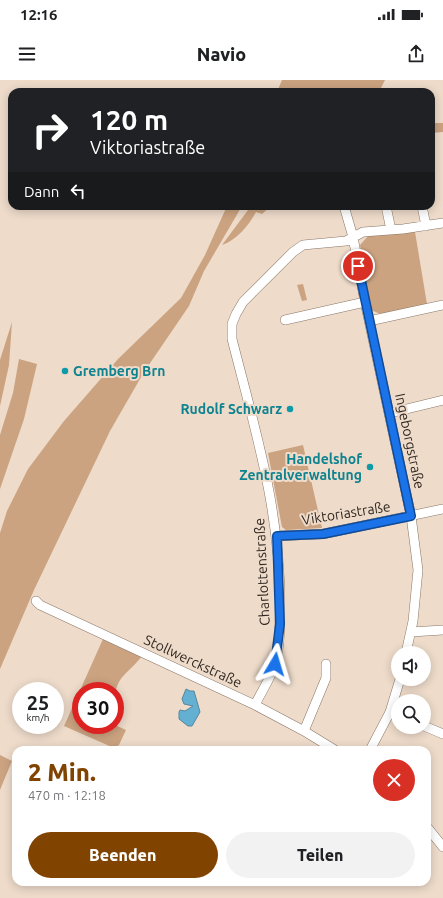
<!DOCTYPE html>
<html lang="de">
<head>
<meta charset="utf-8">
<style>
  :root { --surface:#fff; --page:#f2f2f2; --text:#202124; --muted:#757577; --accent:#804300 }
  body { margin:0; font-family:Ubuntu,sans-serif; background:var(--page); color:var(--text); height:100vh; display:flex; flex-direction:column; font-size:15px; white-space:nowrap }
  * { box-sizing:border-box; margin:0 }
  p { font-size:13px; color:var(--muted) }
  .icon { flex:none; width:22px; height:22px; fill:none; stroke:currentColor; stroke-width:2; stroke-linecap:round; stroke-linejoin:round }
  .map { position:relative; flex:1; overflow:hidden }
  .side { position:absolute; left:12px; top:666px; width:419px; height:140px; display:flex; flex-direction:column; background:var(--surface); border-radius:12px; box-shadow:0 2px 10px #0003 }
  .side>* { flex:none }
  .hud { position:absolute; left:8px; top:8px; width:427px; height:122px; border-radius:12px; box-shadow:0 2px 10px #0003; background:#202124; color:#fff; overflow:hidden }
  .fabs { position:absolute; left:391px; top:566px; display:grid; gap:8px }
  .fabs a { display:grid; place-items:center; width:40px; height:40px; border-radius:50%; background:var(--surface); box-shadow:0 2px 10px #0003; font-size:20px }
  .speed { position:absolute; left:12px; top:602px; display:flex; gap:8px; font-size:20px; font-weight:700; text-align:center }
  .speed>* { display:grid; place-content:center; width:52px; height:52px; border-radius:50%; background:var(--surface); box-shadow:0 2px 10px #0003; line-height:1 }
  .speed small { font-size:10px; font-weight:400 }
  .speed .limit { border:6px solid #d22; background:#fff; color:#111 }
  .pin { position:absolute; display:grid; place-items:center; width:34px; height:34px; color:#fff; margin:-17px; border:2px solid #fff; border-radius:50%; box-shadow:0 1px 4px #0007 }
  .me { position:absolute; width:44px; margin:-22px; rotate:7deg; stroke-linejoin:round; filter:drop-shadow(0 0 3px #0008) }
  .turn { display:flex; align-items:center; gap:14px; height:84px; padding:0 16px; font-size:18px }
  .turn .icon { width:52px; height:52px; stroke-width:2.5 }
  .turn b { display:block; font-size:28px; line-height:34px }
  .then { display:flex; align-items:center; height:38px; padding:0 16px; background:#0003; gap:8px; font-size:15px }
  .round { display:grid; place-items:center; flex:none; width:42px; height:42px; border-radius:21px; background:var(--page) }
  .overview { display:flex; align-items:center; justify-content:space-between; height:68px; padding:0 16px }
  h1 { font-size:24px; font-weight:800; line-height:30px; color:var(--accent) }
  .cta { display:flex; gap:8px; margin-top:auto; padding:8px 16px }
  .cta a { flex:1; height:46px; border-radius:24px; background:var(--accent); color:#fff; font-size:16px; font-weight:800; line-height:46px; text-align:center }
  .cta a+a { background:var(--page); color:var(--text) }
  .status { display:flex; justify-content:space-between; align-items:center; height:28px; padding:0 20px; background:var(--surface); direction:ltr }
  .status svg { height:11px; fill:currentColor }
  header { display:flex; justify-content:space-between; align-items:center; height:52px; padding:0 16px; background:var(--surface); font-size:18px; font-weight:800 }
  .map>svg:first-child { display:block }
</style>
</head>
<body>
<div class="status"><b>12:16</b><svg viewBox="0 0 49 12"><path d="M0 12V9h3v3zM5 12V6h3v6zM10 12V3h3v9zM15 12V0h3v12zM26 1h20v11H26zM47 4h2v5h-2z"/></svg></div>
<header><svg class="icon" aria-label="menu" viewBox="0 0 24 24"><path d="M4 6h16M4 12h16M4 18h16"/></svg>Navio<svg class="icon" aria-label="share" viewBox="0 0 24 24"><path d="M12 15V3M7 8l5-5 5 5M5 13v7h14v-7"/></svg></header>
<div class="map">
<svg width="443" height="818" viewBox="0 0 443 818">
  <rect width="100%" height="100%" fill="#eedbca"/>
  <!-- green -->
  <path fill="#cba381" d="M282,0H385L379,12H277Z
    M443,43V52L431,53V43Z
    M227,126H242L204,191L189,226L144,292L110,351L34,510L0,589V453L7,431L28,389L64,341L118,279L181,218L205,175Z
    M251,126H271L262,134L256,132C249,145 237,160 222,165Z
    M415,152L427,224L380,234L371,230L360,165L368,156Z
    M303,204L307,220L302,221L297,205Z
    M12,242L9,285L0,326V280Z
    M19,279L37,284L24,339L0,409V355L13,313Z
    M303,365L322,448L286,450L282,447L268,373Z
    M103,559L142,576C132,590 118,595 115,614V611H81V645H115L126,650L119,665L114,668L64,646Z
    M0,675L12,681L0,710Z"/>
  <!-- water -->
  <path fill="#64b0d3" stroke="#54879e" d="M186,609L190,611H194L200,632L192,646H188L179,639V632L180,630L185,631L193,626L184,624L182,619Z"/>
  <g fill="none" stroke-linecap="round" stroke-linejoin="round">
    <defs>
      <path id="street" d="M344,126L353,157L365,222L411,436L418,490L413,541L406,573
        M386,126L391,150
        M422,126L426,146
        M285,240L365,222
        M369,241L443,225
        M390,333L443,320
        M277,456L323,454L443,429
        M36,521L40,525L255,625L304,651L335,670
        M411,552L443,550
        M255,625C261,612 271,598 275,584C280,567 280,545 280,527C281,433 255,349 232,259V244L236,234L243,222L293,172L303,165L346,161L363,152L403,149L443,143
        M424,646L443,654
        M304,651L326,598V584
        M370,670L390,632L400,599
        M427,747L443,767"/>
    </defs>
    <!-- street casing -->
    <use href="#street" stroke="#897768" stroke-width="10"/>
    <!-- street -->
    <use href="#street" stroke="#fff" stroke-width="9"/>
  </g>
  <g fill="none" stroke-linecap="round" stroke-linejoin="round">
    <defs>
      <path id="route" d="M275,584L280,544L277,456L323,454L411,436L358,186"/>
    </defs>
    <!-- route casing -->
    <use href="#route" stroke="#114b97" stroke-width="10"/>
    <!-- route -->
    <use href="#route" stroke="#1a73e8" stroke-width="7"/>
  </g>
  <!-- markers -->
  <g fill="#0f9aa8" stroke="#eedbca" stroke-width="1.5">
    <circle cx="65" cy="291" r="4"/>
    <circle cx="290" cy="329" r="4"/>
    <circle cx="370" cy="387" r="4"/>
  </g>
  <g text-anchor="middle" dominant-baseline="central" stroke-width="4" stroke-linejoin="round" paint-order="stroke">
    <!-- culture labels -->
    <g font-size="14" font-weight="bold" fill="#0d838f" stroke="#eedbca" text-anchor="end">
      <text x="73" y="291" text-anchor="start">Gremberg Brn</text>
      <text x="282" y="329">Rudolf Schwarz</text>
      <text x="362" y="379">Handelshof<tspan x="362" dy="16">Zentralverwaltung</tspan></text>
    </g>
    <!-- street labels -->
    <g font-size="14" fill="#2f2721" stroke="#eedbca">
      <text transform="translate(410 361) rotate(78)">Ingeborgstraße</text>
      <text transform="translate(346 433) rotate(-9)">Viktoriastraße</text>
      <text transform="translate(262 492) rotate(-93)">Charlottenstraße</text>
      <text transform="translate(193 581) rotate(25)">Stollwerckstraße</text>
    </g>
  </g>
</svg>
<div class="fabs">
<a><svg class="icon" aria-label="sound" viewBox="0 0 24 24"><path d="M4 9h4l5-4v14l-5-4H4zM17 9q2 3 0 6"/></svg></a>
<a><svg class="icon" aria-label="search" viewBox="0 0 24 24"><circle cx="10" cy="10" r="6"/><path d="M15 15l6 6"/></svg></a>
</div>
<div class="speed"><div>25<small>km/h</small></div><div class="limit">30</div></div>
<div class="pin" style="left:358px;top:186px;background:#d93025"><svg class="icon" aria-label="arrive" viewBox="0 0 24 24"><path d="M6 21V4h12l-3 4 3 4H6"/></svg></div>
<svg class="me" style="left:275px;top:584px" viewBox="-20 -20 40 40"><path d="M0-17L14 15 0 8-14 15z" fill="#1a73e8" stroke="#fff" stroke-width="4"/></svg>
<div class="hud">
<div class="turn"><svg class="icon" aria-label="right" viewBox="0 0 24 24"><path d="M7 20v-9h11M14 6l5 5-5 5"/></svg><div><b>120 m</b>Viktoriastraße</div></div>
<div class="then">Dann<svg class="icon" aria-label="left" viewBox="0 0 24 24"><path d="M17 20v-9H6M10 6l-5 5 5 5"/></svg></div>
</div>
<section class="side">
<div class="overview"><div><h1>2 Min.</h1><p>470 m · 12:18</p></div><a class="round" style="background:#d93025;color:#fff"><svg class="icon" aria-label="close" viewBox="0 0 24 24"><path d="M6 6l12 12M18 6L6 18"/></svg></a></div>
<div class="cta"><a>Beenden</a><a>Teilen</a></div>
</section>
</div>
</body>
</html>
